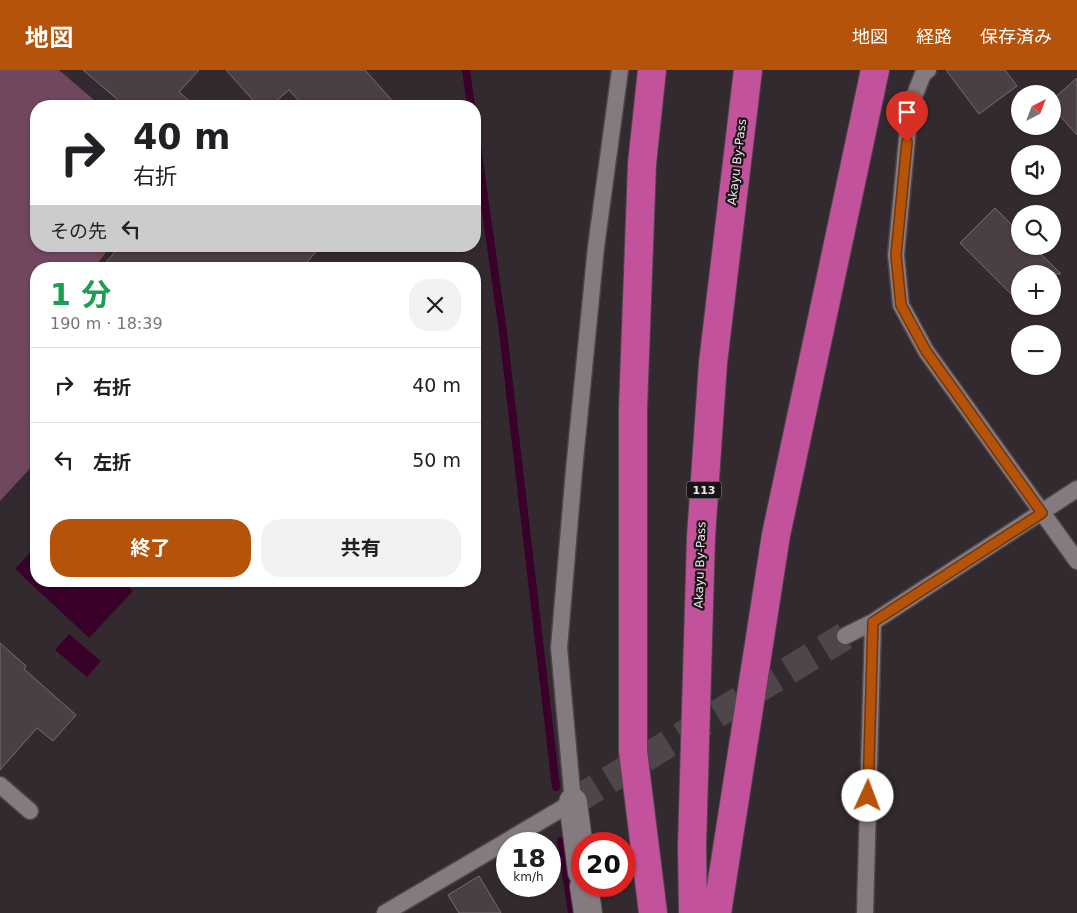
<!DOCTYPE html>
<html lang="ja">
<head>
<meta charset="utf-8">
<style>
  :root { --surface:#fff; --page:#f2f2f2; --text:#202124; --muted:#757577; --line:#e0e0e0; --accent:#b45309 }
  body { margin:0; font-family:"DejaVu Sans","Noto Sans JP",sans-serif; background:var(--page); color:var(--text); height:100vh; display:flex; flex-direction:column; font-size:19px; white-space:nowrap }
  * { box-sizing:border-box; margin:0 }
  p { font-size:16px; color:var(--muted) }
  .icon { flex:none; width:28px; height:28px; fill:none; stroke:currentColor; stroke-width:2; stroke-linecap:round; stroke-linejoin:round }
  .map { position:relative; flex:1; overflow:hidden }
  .drawer { position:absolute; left:30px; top:192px; width:451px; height:325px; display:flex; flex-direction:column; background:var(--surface); border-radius:20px; box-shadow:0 1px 4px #0004 }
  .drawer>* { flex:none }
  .top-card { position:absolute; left:30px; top:30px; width:451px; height:152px; border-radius:20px; box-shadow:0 1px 4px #0004; background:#fff; color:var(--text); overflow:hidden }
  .needle { width:32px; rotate:42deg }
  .tools { position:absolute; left:1011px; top:15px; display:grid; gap:10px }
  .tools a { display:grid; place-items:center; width:50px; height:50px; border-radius:50%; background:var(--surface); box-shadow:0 1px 4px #0004; font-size:25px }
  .speed { position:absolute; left:496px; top:762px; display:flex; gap:10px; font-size:25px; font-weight:700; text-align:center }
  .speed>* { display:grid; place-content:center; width:65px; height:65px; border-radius:50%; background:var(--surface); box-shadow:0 1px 4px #0004; line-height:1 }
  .speed small { font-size:12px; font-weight:400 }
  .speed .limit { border:8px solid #d22; background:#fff; color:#111 }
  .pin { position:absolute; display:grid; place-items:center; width:42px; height:42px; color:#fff; margin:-51px -21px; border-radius:50% 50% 50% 0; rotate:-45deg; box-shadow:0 0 5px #0007 }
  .pin .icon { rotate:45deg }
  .me { position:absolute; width:55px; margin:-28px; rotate:2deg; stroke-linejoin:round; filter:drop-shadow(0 0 4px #0008) }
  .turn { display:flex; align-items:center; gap:18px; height:105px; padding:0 20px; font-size:22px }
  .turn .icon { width:65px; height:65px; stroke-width:2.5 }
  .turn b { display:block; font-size:35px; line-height:42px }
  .then { display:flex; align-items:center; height:48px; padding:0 20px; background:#0003; gap:10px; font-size:19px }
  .round { display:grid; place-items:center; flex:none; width:52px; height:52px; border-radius:20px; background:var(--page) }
  .overview { display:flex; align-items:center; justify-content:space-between; height:85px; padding:0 20px }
  h1 { font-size:30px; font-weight:700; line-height:38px; color:#1e9e55 }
  .cta { display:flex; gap:10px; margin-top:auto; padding:10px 20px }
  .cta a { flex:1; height:58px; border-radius:20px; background:var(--accent); color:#fff; font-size:20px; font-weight:700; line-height:58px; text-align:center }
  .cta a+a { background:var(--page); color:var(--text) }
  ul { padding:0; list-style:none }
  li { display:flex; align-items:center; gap:15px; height:75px; padding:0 20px; border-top:1px solid var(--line) }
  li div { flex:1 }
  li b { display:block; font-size:19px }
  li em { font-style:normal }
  header { display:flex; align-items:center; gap:30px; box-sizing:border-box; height:70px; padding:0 25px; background:var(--accent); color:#fff }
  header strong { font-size:24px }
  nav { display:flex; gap:28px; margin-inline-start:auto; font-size:18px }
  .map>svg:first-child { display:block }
</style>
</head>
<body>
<header>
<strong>地図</strong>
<nav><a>地図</a><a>経路</a><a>保存済み</a></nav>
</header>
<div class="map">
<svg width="1077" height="843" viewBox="0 0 1077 843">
  <rect width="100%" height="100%" fill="#332a2f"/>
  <!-- green -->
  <path fill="#714760" d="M0,0H59L101,36H36V176H111L93,199H36V392L0,431Z"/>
  <!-- water -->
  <path fill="#39012a" d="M36,476V511H123L133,521L89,568L15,499Z
    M69,564L101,591L87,607L55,580Z"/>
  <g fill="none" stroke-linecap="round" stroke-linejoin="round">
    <!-- stream -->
    <path stroke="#39012a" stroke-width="8" d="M466,0L471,36
      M475,62L503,262L556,717
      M561,771L572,843"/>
  </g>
  <!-- building -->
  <path fill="#4a3f45" stroke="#776c72" d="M83,0H199L179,22L195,36H125Z
    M226,0H365L397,36H304L289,20L270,36H258Z
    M946,0H1005L1017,16L979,44Z
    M1077,8V65L1052,37V30Z
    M995,138L1020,163V176H1033L1061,204H1020V233L960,173Z
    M120,176H321L301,199H100Z
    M0,573L26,596L24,599L76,645L53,671L37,658L0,700Z
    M479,806L501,843H459L448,825Z"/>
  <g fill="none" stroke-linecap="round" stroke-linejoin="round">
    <!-- minor-tunnel -->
    <path stroke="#4f464b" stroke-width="28" stroke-dasharray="28 14" stroke-linecap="butt" d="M573,732L845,566"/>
    <defs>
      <path id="service" d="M928,0L923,4L910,37L896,185L901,235L926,281L1077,491
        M845,566L873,552L1077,419
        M0,715L30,741
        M385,843L573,732L559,578L574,400L596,177L620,0
        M865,843L873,552"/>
      <path id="minor" d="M573,732L582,802
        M584,816L588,843"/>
      <path id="motorway" d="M652,0L642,94L633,339V681L653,843
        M693,843L692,776L701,467L713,293L748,0
        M717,843L776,465L875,0"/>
    </defs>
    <!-- service casing -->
    <use href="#service" stroke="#4d4549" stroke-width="19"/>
    <!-- minor casing -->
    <use href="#minor" stroke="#4d4549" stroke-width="30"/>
    <!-- motorway casing -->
    <use href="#motorway" stroke="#4d4549" stroke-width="30"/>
    <!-- service -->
    <use href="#service" stroke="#867a81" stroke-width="16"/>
    <!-- minor -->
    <use href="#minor" stroke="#867a81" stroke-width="28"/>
    <!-- motorway -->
    <use href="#motorway" stroke="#c2529c" stroke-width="28"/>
  </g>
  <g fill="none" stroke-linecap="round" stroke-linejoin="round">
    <defs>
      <path id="route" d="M868,726L873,552L1042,443L926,281L901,235L896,185L907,72"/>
    </defs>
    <!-- route casing -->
    <use href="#route" stroke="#753606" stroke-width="12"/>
    <!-- route -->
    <use href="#route" stroke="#b45309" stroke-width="9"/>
  </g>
  <g text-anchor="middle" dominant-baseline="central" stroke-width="4.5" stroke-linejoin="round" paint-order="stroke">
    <!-- shield labels -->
    <rect fill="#181416" stroke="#aca6aa" stroke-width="1" x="686.5" y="411.5" width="35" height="17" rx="4"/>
    <g font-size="11" font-weight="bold" fill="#ece5e9">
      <text x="704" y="420">113</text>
    </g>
    <!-- street labels -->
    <g font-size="12" fill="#ece5e9" stroke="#181416">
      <text transform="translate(737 92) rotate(-83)">Akayu By-Pass</text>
      <text transform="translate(700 495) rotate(-88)">Akayu By-Pass</text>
    </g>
  </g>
</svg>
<div class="tools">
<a><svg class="needle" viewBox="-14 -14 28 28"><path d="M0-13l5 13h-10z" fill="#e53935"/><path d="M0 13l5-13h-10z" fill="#757577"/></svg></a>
<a><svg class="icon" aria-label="sound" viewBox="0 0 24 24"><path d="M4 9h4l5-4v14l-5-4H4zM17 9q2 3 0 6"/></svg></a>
<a><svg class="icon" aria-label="search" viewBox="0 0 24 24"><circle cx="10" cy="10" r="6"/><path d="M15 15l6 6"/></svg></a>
<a>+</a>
<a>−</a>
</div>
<div class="speed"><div>18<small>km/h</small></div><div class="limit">20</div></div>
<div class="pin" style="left:907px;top:72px;background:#d93025"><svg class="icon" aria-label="arrive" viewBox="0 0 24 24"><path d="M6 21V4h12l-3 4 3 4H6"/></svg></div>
<svg class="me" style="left:868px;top:726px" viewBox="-20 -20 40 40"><circle r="19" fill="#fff"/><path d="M0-13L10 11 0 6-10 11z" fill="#b45309"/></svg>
<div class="top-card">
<div class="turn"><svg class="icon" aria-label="right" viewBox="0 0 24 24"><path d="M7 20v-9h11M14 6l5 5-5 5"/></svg><div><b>40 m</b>右折</div></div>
<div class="then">その先<svg class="icon" aria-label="left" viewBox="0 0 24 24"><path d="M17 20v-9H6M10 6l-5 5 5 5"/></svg></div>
</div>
<section class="drawer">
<div class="overview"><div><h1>1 分</h1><p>190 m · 18:39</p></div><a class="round"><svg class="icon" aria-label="close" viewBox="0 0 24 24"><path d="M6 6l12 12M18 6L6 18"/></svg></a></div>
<ul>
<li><svg class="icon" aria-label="right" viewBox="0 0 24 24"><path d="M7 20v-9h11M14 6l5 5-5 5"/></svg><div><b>右折</b></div><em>40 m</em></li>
<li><svg class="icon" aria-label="left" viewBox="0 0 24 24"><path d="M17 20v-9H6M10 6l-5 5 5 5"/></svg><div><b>左折</b></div><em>50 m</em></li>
</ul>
<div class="cta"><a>終了</a><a>共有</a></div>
</section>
</div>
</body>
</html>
